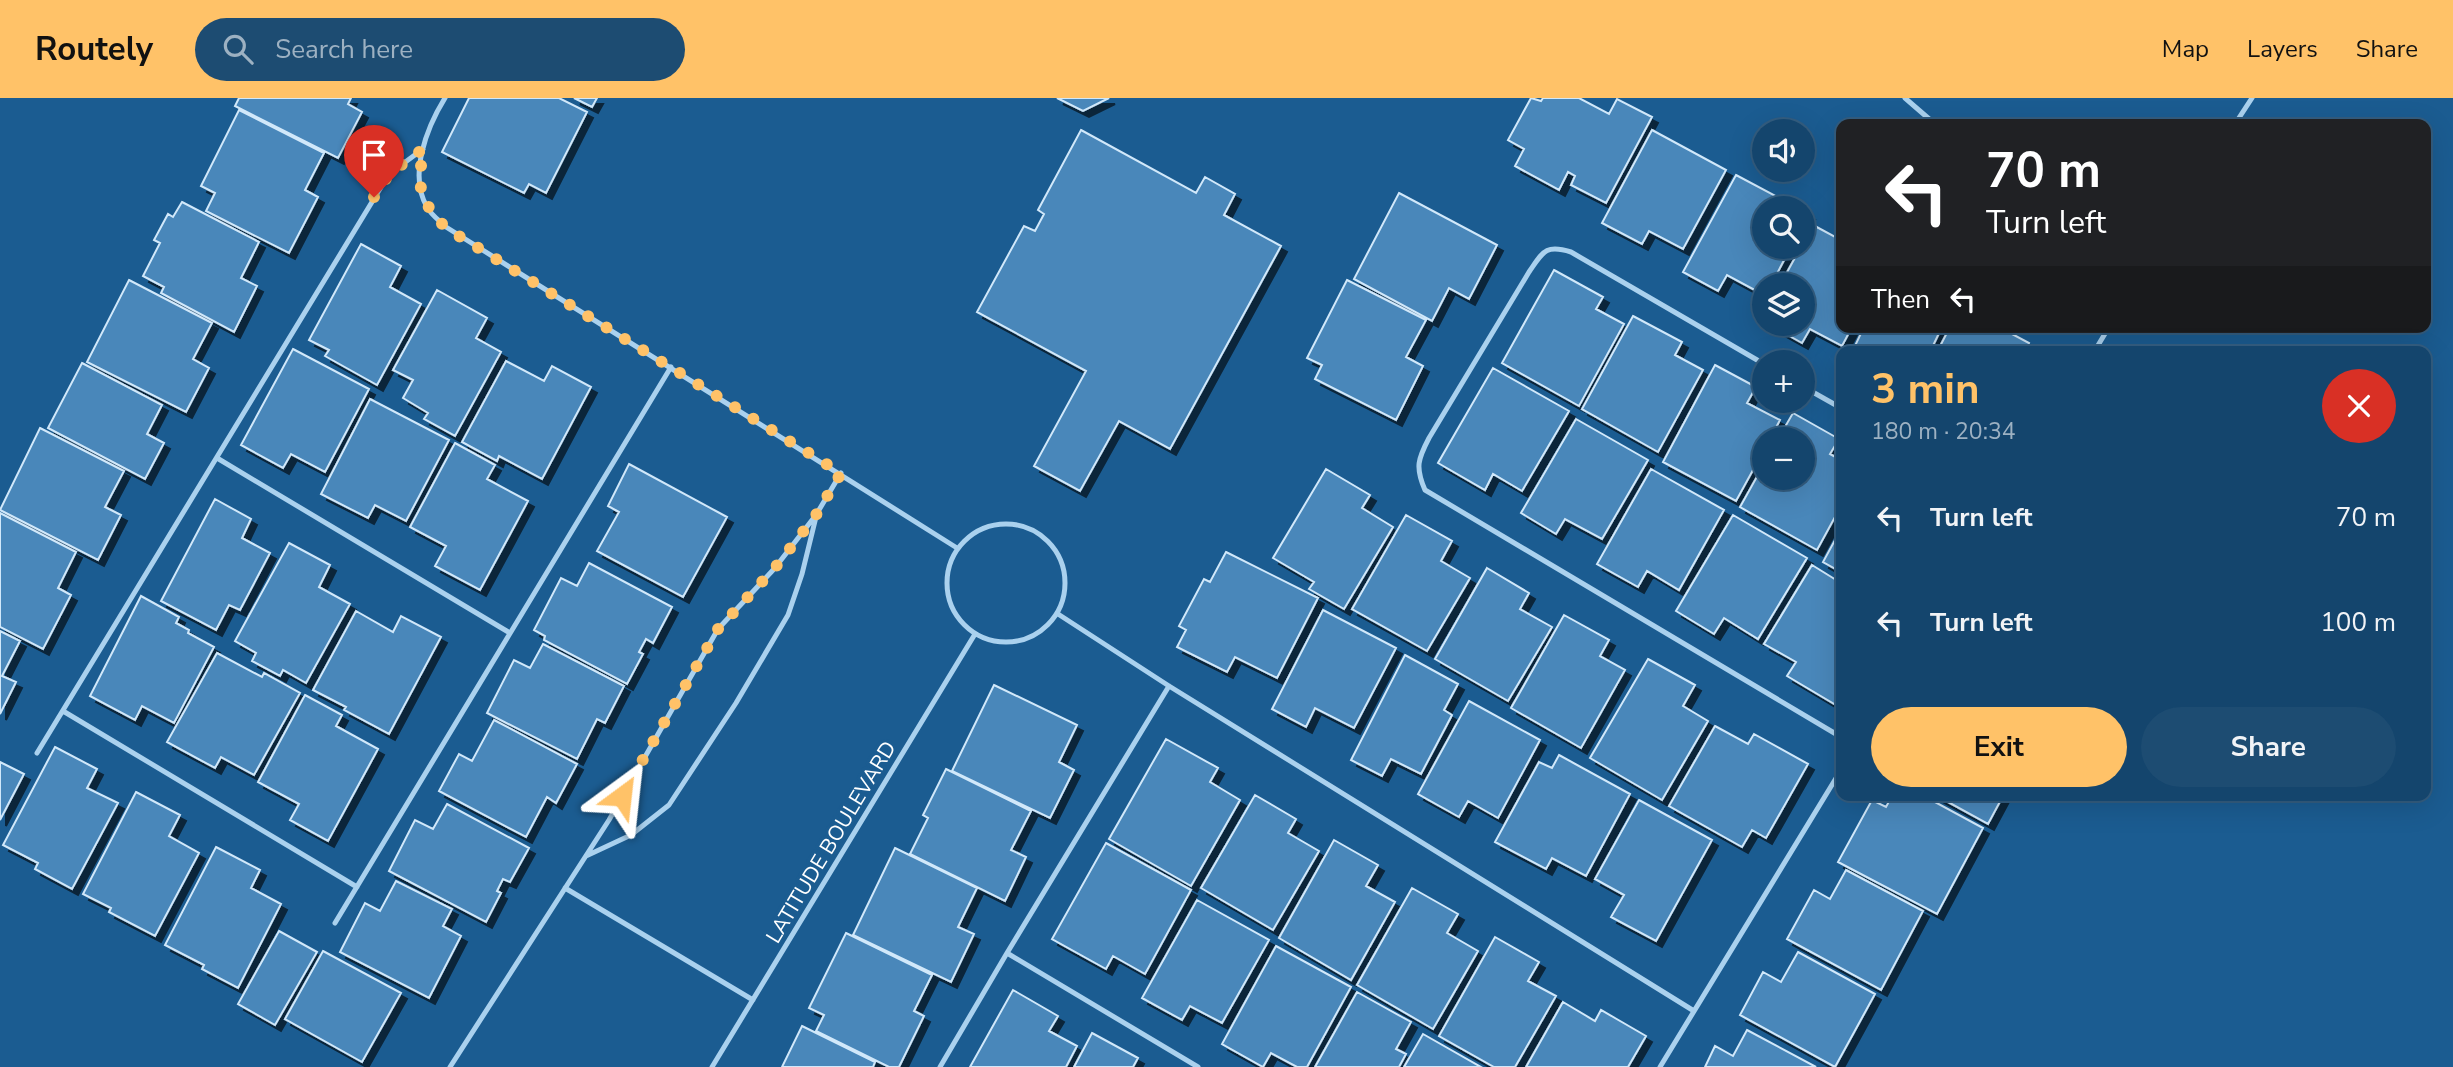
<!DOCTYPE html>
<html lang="en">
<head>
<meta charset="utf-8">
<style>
  :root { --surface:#14456d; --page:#1d4c72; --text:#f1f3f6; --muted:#9db1c2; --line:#335d80; --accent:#ffc268 }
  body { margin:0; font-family:"Nunito Sans",sans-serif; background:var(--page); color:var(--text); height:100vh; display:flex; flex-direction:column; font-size:26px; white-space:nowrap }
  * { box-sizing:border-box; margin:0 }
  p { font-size:23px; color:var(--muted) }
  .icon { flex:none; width:38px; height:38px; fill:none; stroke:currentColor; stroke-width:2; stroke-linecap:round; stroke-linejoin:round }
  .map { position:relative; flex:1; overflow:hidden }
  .details { position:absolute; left:1836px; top:248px; width:595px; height:455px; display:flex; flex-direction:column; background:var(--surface); border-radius:14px; box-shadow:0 7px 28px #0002,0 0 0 2px var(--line) }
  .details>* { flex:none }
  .hud { position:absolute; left:1836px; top:21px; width:595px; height:214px; border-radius:14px; box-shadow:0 7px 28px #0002,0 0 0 2px var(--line); background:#202124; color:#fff; overflow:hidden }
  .controls { position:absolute; left:1752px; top:21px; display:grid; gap:14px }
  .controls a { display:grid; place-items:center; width:63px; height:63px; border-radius:50%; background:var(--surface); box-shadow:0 7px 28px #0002,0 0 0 2px var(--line); font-size:35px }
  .pin { position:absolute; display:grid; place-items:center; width:60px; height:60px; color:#fff; margin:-72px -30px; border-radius:50% 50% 50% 0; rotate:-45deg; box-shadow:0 0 7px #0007 }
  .pin .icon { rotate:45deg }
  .me { position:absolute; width:77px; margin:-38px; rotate:30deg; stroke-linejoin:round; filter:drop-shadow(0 0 5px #0008) }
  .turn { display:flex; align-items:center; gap:24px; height:147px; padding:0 35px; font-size:32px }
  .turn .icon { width:91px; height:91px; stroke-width:2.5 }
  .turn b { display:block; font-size:49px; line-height:60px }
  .then { display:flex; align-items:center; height:66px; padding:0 35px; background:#0003; gap:14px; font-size:26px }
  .round { display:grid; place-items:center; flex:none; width:74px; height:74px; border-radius:37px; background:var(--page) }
  .headline { display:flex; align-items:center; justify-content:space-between; height:119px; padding:0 35px }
  h1 { font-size:42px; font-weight:700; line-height:52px; color:var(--accent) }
  .cta { display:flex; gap:14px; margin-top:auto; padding:14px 35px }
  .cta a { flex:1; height:80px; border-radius:42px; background:var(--accent); color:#111; font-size:28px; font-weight:700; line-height:80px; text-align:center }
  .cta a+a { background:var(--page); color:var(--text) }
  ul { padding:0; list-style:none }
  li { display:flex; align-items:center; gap:21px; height:105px; padding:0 35px }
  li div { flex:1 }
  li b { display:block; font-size:26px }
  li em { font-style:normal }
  header { display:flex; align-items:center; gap:42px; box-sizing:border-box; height:98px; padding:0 35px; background:var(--accent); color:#111 }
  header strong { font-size:33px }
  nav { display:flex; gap:38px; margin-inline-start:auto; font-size:24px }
  .search { width:490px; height:63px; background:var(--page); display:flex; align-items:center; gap:18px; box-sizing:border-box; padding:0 24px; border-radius:38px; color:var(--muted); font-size:26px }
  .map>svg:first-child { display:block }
</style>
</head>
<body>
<header>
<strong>Routely</strong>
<div class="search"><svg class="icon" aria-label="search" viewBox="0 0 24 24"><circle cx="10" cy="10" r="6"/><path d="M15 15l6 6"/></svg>Search here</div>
<nav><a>Map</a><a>Layers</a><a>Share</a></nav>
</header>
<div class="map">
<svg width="2453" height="969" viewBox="0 0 2453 969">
  <defs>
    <filter id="shadow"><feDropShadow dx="6" dy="6" stdDeviation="0" flood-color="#0009"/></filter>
  </defs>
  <rect width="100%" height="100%" fill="#1b5c91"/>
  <!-- building -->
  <path fill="#4887ba" stroke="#d1e8fa" stroke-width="2" filter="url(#shadow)" d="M239,0H351L348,6L362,14L338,60L235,8Z
    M469,0H559L587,14L546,95L529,86L524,95L442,54Z
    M574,0H597L592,9Z
    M1057,0H1109L1083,13Z
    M1531,0L1541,3L1543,0H1579L1609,16L1617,1L1652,19L1606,105L1571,87L1575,78L1568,74L1559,92L1515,68L1524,51L1508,42Z
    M239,12L324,55L305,92L318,99L289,155L206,113L215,95L201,88Z
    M1081,32L1196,95L1205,79L1235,96L1224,117L1281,148L1170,351L1119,323L1080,393L1034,368L1086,273L977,214L1024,128L1035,133L1044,116L1038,112Z
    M1652,32L1726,72L1683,151L1649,133L1642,146L1602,125Z
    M1736,77L1798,110H1764V149H1791L1771,187H1764V197L1727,177L1718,193L1683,174Z
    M1399,95L1497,147L1469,201L1449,190L1432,223L1354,181Z
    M182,104L259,144L241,180L257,188L234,234L161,195L164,189L143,178L160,145L154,142L168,116L173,119Z
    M1802,113L1809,116L1802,128Z
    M1813,127L1841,142V229H1852L1842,248L1810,231L1802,245L1768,226H1802V187H1780Z
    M361,146L401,168L390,189L421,206L377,287L325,258L329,252L309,242Z
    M1554,172L1603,199L1596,211L1624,226L1579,308L1502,265Z
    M129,182L212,225L193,261L209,270L186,314L87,264Z
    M1347,182L1426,222L1406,259L1423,268L1396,322L1315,281L1322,267L1307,260Z
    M437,192L487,220L476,240L501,254L455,338L424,321L428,315L403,300L413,282L393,272Z
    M1633,218L1682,244L1675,257L1703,272L1658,354L1582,311Z
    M1864,229H1938L1941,231L1930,254H1852Z
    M1950,229H1999L2029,245L2026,252L2030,254H1937Z
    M293,251L369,291L325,374L291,356L283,370L241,347Z
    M506,263L544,283L552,268L591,289L542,381L499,358L497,363L462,344Z
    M82,265L162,307L147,336L164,345L145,381L48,330Z
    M1715,267L1756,289L1747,305L1780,322L1770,341H1764V352L1736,403L1663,364Z
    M1493,270L1569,313L1522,393L1493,376L1485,392L1438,365Z
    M370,301L449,342L406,423L375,407L368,420L321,396Z
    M1793,315L1839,341L1830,356L1841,362V408L1817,452L1740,409L1764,366V380H1802V341H1778Z
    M1576,321L1648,362L1602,441L1565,421L1556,436L1521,415Z
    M40,330L124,373L105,409L121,417L98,462L0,412Z
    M455,345L495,367L487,381L528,403L480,492L435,468L446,448L410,429Z
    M629,366L727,419L683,499L597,453L619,414L608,408Z
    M1326,371L1370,397L1362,410L1393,429L1344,511L1309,491L1314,484L1273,460Z
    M1651,371L1724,412L1679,492L1647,473L1638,489L1597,466Z
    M215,401L251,421L242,440L270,455L240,512L229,507L216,532L161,503Z
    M0,415L76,454L58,490L71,497L43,551L0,529Z
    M1406,417L1452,443L1441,463L1470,480L1427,553L1352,511Z
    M1733,417L1807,460L1758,541L1724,520L1714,536L1676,513Z
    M1841,431V474L1823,464Z
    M289,445L330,467L319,489L350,506L306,585L283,572L280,578L252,563L256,555L235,543Z
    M1226,454L1318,500L1277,580L1235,559L1227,574L1177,549L1186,532L1179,528L1204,481L1210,484Z
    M589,465L672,509L653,545L646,541L639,554L643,556L627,586L544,542L545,538L534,532L561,480L577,488Z
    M1812,467L1841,485V610L1787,578L1796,564L1764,546Z
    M1487,470L1529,495L1520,511L1552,529L1508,603L1435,561Z
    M141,498L179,519L176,525L189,532L188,535L214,549L174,625L142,608L135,622L90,598Z
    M1323,512L1396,550L1354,630L1315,610L1306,629L1272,611Z
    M356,513L393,534L401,518L441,539L389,636L344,612L346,609L313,592Z
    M1564,517L1609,542L1600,558L1625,572L1581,650L1511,610Z
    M0,533L20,543L2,578L16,584L0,616Z
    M543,546L624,588L605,625L597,621L577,661L487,615L514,562L530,570Z
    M217,555L262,579L264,575L300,595L254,677L221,659L215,670L167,644Z
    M1405,557L1458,586L1444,612L1452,617L1421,676L1391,661L1382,678L1351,662Z
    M1648,561L1695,587L1683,608L1708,623L1662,702L1590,660Z
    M994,587L1077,627L1059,664L1074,672L1050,720L952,673Z
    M305,597L342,617L336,628L378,651L328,743L290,722L299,706L258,684Z
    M1469,603L1540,642L1498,720L1468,703L1459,719L1418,696Z
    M494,622L577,666L556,705L547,699L526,739L439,693L459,656L472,663Z
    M1715,628L1748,646L1754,636L1808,666L1766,740L1752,732L1742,749L1669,708Z
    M1166,641L1218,670L1210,684L1240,702L1191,788L1109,741Z
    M55,649L97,671L87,690L118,705L72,791L35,771L38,765L3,747Z
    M1559,657L1630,696L1586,778L1552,760L1546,771L1495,744L1539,664L1552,670Z
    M0,664L24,676L0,722Z
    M946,671L1031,713L1011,752L1026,759L1005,803L910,756L928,720L923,717Z
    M136,694L180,717L169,738L199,755L155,838L109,814L111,810L83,796Z
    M1255,697L1296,721L1288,735L1319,753L1273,832L1201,790Z
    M1892,698H1924L1983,730L1937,816L1838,764L1872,702L1886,709Z
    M1937,698H2003L1988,726Z
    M1639,702L1712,742L1656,843L1611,819L1624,797L1595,781Z
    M447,706L529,750L510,784L503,781L497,793L501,795L486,824L389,773L415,722L433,731Z
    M1334,742L1378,767L1366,788L1395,804L1351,882L1279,840Z
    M1106,745L1191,792L1145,876L1113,858L1106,871L1052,841Z
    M216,749L260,772L251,790L281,806L238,890L202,871L204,867L165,847Z
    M895,750L977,790L958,829L974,836L951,884L853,837Z
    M1846,772L1923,813L1881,892L1787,841L1814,792L1830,801Z
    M396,783L452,811L443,828L461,838L429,900L340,854L365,805L380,813Z
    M1412,790L1458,816L1447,835L1478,853L1433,931L1357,887Z
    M1197,802L1269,842L1222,925L1190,908L1182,922L1142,900Z
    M279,833L317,854L275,927L238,906Z
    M846,835L932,877L914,913L924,918L899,969H889L816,933L824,917L809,910Z
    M1495,839L1539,864L1528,883L1556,898L1515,969H1494L1439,938Z
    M1276,848L1351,889L1307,969H1297L1271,955L1263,969L1222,946Z
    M323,853L401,895L362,964L285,921Z
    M1798,854L1875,896L1835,969L1740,917L1763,874L1781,884Z
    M1013,892L1058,918L1049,933L1077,948L1066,969H970Z
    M1357,894L1411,924L1396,951L1406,956L1399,969H1315Z
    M1563,904L1595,923L1601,912L1646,938L1628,969H1526Z
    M802,928L875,964L873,969H782Z
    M1747,932L1816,969H1705L1715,948L1733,958Z
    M1092,935L1138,960L1133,969H1074Z
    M1423,936L1481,969H1404Z"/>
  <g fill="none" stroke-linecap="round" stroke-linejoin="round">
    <!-- service -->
    <path stroke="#aad1ee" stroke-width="5" d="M445,0C427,29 408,77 427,109C431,117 440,123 446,129L957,450
      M1905,0L1935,26
      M2235,26L2252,0
      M2094,254L2109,229
      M1764,266L1571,154C1545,146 1543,154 1529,174L1429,340C1418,361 1415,369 1425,392L1841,639
      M1802,288L1841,310
      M217,360L510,535
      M947 485a59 59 0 1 1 118 0a59 59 0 1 1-118 0Z
      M1058,516L1169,588L1694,913
      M63,613L357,789
      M37,655L389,76L423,51
      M586,758L631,737L669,707L736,605L788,517L802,476L816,419
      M565,790L753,902
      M335,825L671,269
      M1007,855L1198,969
      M450,969L609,722L718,531L774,471L816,417L841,375
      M712,969L975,536
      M940,969L1007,855L1169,588
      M1660,969L1841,672"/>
  </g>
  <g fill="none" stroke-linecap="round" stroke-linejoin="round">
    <!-- route -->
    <path stroke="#ffc268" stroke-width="12" stroke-dasharray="0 21.6" d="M374,99L389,76L423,51C418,91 417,99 446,130L841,375L816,417L774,471L718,531L622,698"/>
  </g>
  <g text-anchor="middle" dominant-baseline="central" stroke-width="7" stroke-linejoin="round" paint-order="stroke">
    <!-- street labels -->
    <g font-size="21" fill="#fff" stroke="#1b5c91">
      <text transform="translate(831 744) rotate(-59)">LATITUDE BOULEVARD</text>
    </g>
  </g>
</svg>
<div class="controls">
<a><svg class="icon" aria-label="sound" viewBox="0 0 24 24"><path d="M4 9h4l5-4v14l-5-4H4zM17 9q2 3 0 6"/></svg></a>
<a><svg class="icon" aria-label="search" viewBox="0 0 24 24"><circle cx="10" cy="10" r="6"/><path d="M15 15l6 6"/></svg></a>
<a><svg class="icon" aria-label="layers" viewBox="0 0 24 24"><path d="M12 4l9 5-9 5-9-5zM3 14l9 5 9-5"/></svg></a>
<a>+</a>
<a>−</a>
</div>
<div class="pin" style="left:374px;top:99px;background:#d93025"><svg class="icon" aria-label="arrive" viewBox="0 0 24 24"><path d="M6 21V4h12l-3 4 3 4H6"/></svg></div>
<svg class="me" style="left:622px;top:698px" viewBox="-20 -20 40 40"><path d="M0-17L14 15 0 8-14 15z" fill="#ffc268" stroke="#fff" stroke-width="4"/></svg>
<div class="hud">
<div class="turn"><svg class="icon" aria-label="left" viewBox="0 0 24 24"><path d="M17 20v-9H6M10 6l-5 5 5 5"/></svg><div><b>70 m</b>Turn left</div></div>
<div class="then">Then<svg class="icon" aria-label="left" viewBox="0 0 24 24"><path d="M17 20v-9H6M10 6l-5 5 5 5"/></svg></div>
</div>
<section class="details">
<div class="headline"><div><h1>3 min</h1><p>180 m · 20:34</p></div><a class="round" style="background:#d93025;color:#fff"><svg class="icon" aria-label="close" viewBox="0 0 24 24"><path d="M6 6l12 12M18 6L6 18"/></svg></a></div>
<ul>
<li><svg class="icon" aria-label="left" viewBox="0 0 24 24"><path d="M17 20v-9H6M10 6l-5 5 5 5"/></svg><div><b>Turn left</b></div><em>70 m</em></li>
<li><svg class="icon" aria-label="left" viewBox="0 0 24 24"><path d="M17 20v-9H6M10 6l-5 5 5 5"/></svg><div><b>Turn left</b></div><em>100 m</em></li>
</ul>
<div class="cta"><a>Exit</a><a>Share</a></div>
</section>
</div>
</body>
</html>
